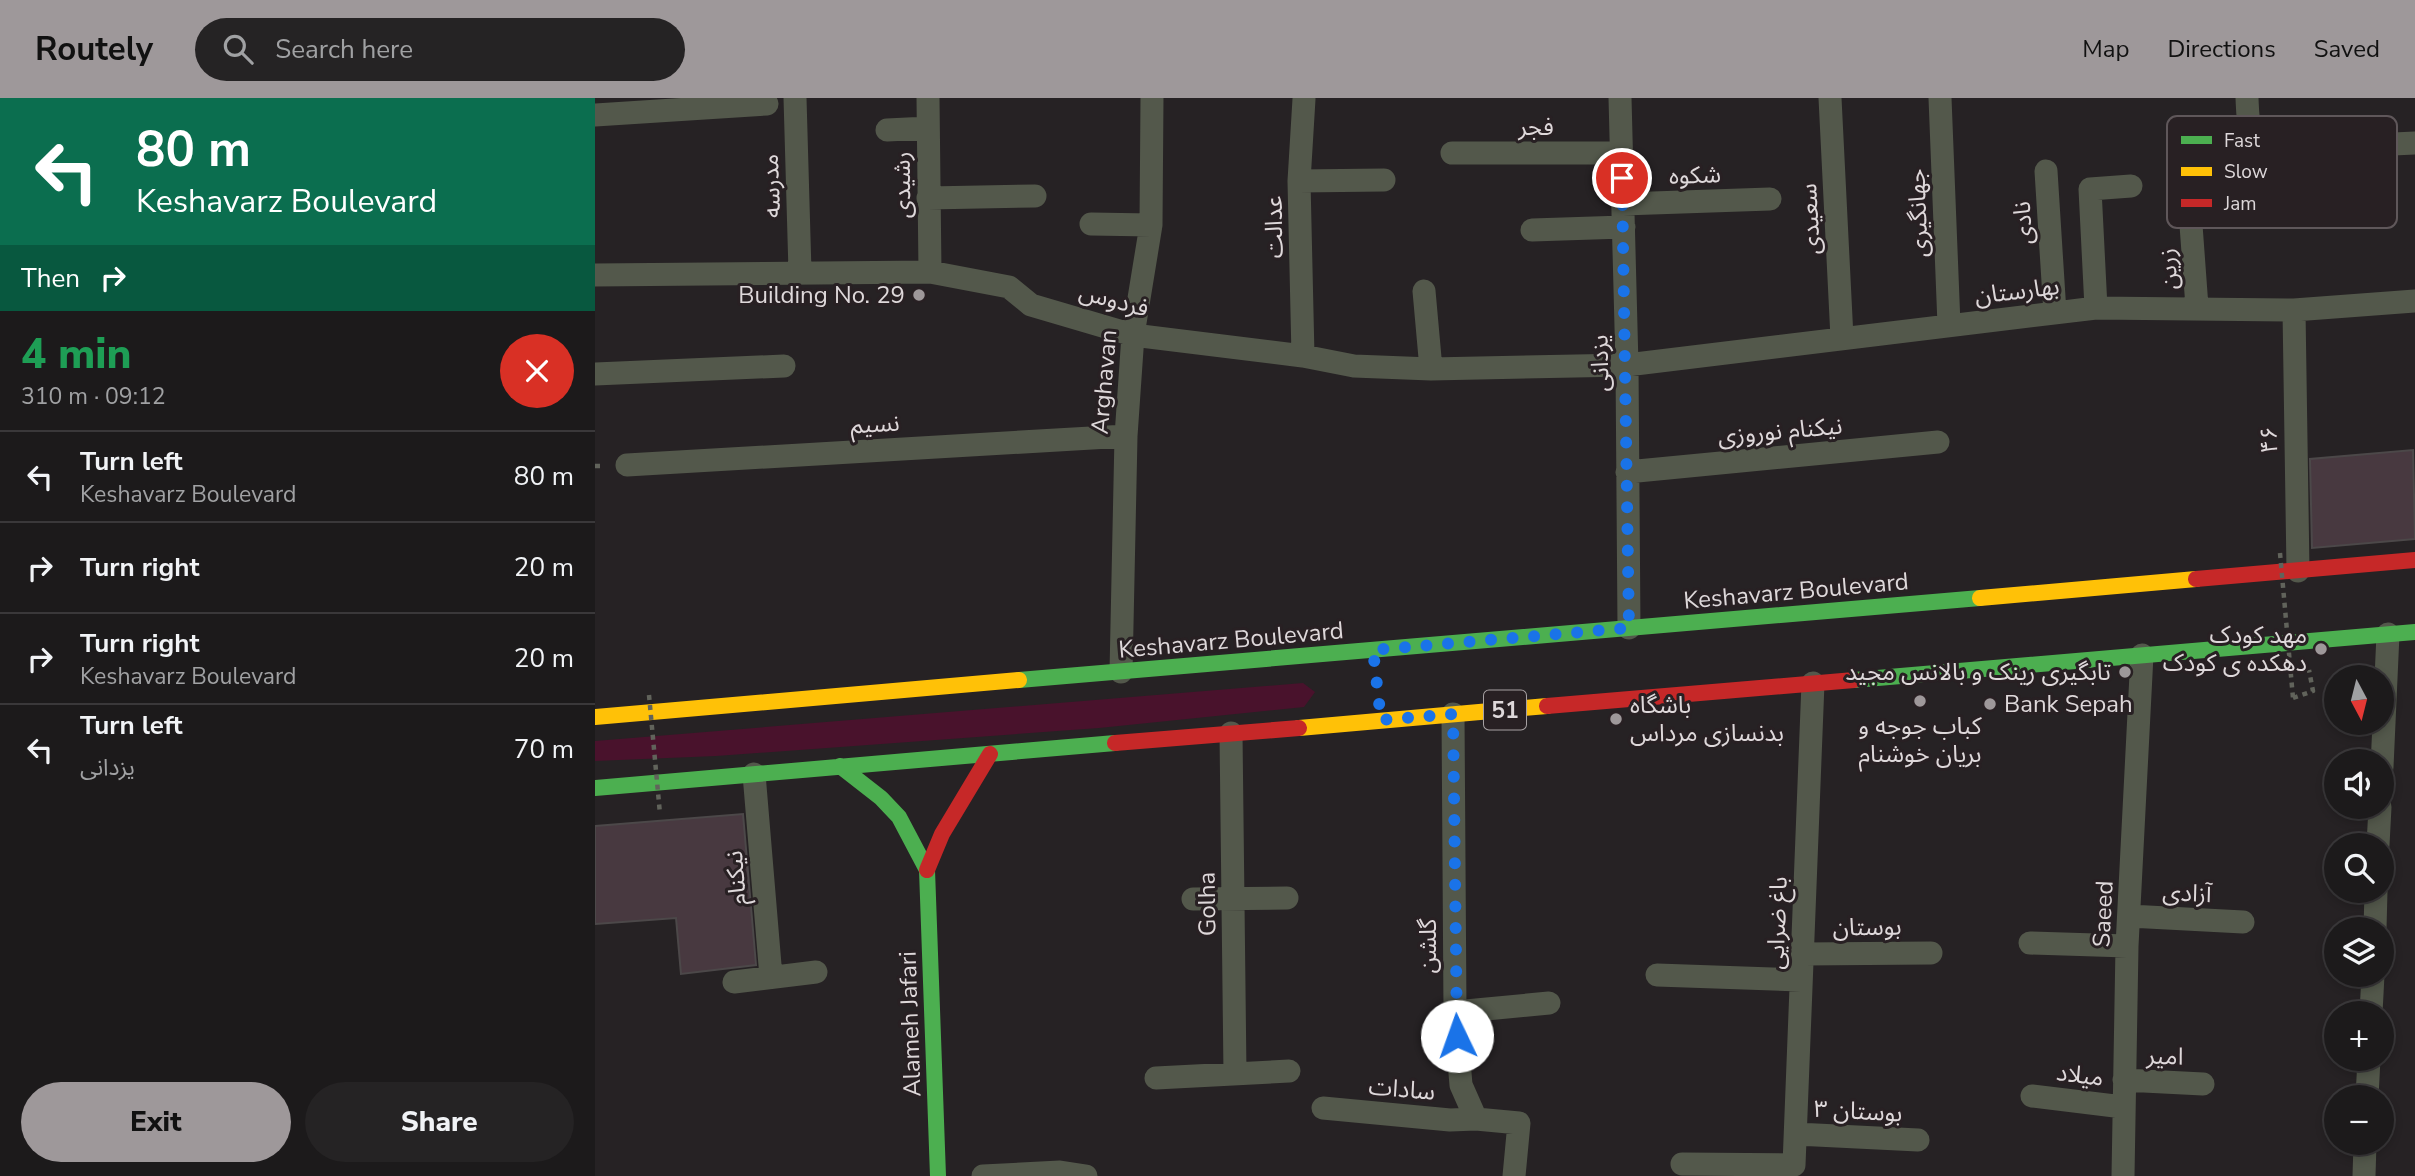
<!DOCTYPE html>
<html lang="en">
<head>
<meta charset="utf-8">
<style>
  :root { --surface:#1c1a1b; --page:#252324; --text:#f1f3f6; --muted:#a0a1a3; --line:#3a383a; --accent:#9e989a }
  body { margin:0; font-family:"Nunito Sans","Noto Sans Arabic",sans-serif; background:var(--page); color:var(--text); height:100vh; display:flex; flex-direction:column; font-size:26px; white-space:nowrap }
  * { box-sizing:border-box; margin:0 }
  p { font-size:23px; color:var(--muted) }
  .icon { flex:none; width:38px; height:38px; fill:none; stroke:currentColor; stroke-width:2; stroke-linecap:round; stroke-linejoin:round }
  .map { position:relative; flex:1; overflow:hidden }
  .drawer { display:flex; flex-direction:column; background:var(--surface); width:595px }
  .drawer>* { flex:none }
  .guide { background:#0b6e4f; color:#fff; overflow:hidden }
  .needle { width:46px; rotate:173deg }
  .controls { position:absolute; left:1729px; top:567px; display:grid; gap:14px }
  .controls a { display:grid; place-items:center; width:70px; height:70px; border-radius:50%; background:var(--surface); box-shadow:0 4px 10px #0003,0 0 0 2px var(--line); font-size:35px }
  .pin { position:absolute; display:grid; place-items:center; width:60px; height:60px; color:#fff; margin:-30px; border:4px solid #fff; border-radius:50%; box-shadow:0 2px 7px #0007 }
  .me { position:absolute; width:77px; margin:-38px; rotate:357deg; stroke-linejoin:round; filter:drop-shadow(0 0 5px #0008) }
  .turn { display:flex; align-items:center; gap:24px; height:147px; padding:0 21px; font-size:32px }
  .turn .icon { width:91px; height:91px; stroke-width:2.5 }
  .turn b { display:block; font-size:49px; line-height:60px }
  .then { display:flex; align-items:center; height:66px; padding:0 21px; background:#0003; gap:14px; font-size:26px }
  .round { display:grid; place-items:center; flex:none; width:74px; height:74px; border-radius:37px; background:var(--page) }
  .overview { display:flex; align-items:center; justify-content:space-between; height:119px; padding:0 21px }
  h1 { font-size:42px; font-weight:800; line-height:52px; color:#1e9e55 }
  .cta { display:flex; gap:14px; margin-top:auto; padding:14px 21px }
  .cta a { flex:1; height:80px; border-radius:42px; background:var(--accent); color:#111; font-size:28px; font-weight:800; line-height:80px; text-align:center }
  .cta a+a { background:var(--page); color:var(--text) }
  ul { padding:0; list-style:none }
  li { display:flex; align-items:center; gap:21px; height:91px; padding:0 21px; border-top:2px solid var(--line) }
  li div { flex:1 }
  li b { display:block; font-size:26px }
  li em { font-style:normal }
  header { display:flex; align-items:center; gap:42px; box-sizing:border-box; height:98px; padding:0 35px; background:var(--accent); color:#111 }
  header strong { font-size:33px }
  nav { display:flex; gap:38px; margin-inline-start:auto; font-size:24px }
  .search { width:490px; height:63px; background:var(--page); display:flex; align-items:center; gap:18px; box-sizing:border-box; padding:0 24px; border-radius:38px; color:var(--muted); font-size:26px }
  main { display:flex; flex:1; min-height:0 }
  .map>svg:first-child { display:block }
</style>
</head>
<body>
<header>
<strong>Routely</strong>
<div class="search"><svg class="icon" aria-label="search" viewBox="0 0 24 24"><circle cx="10" cy="10" r="6"/><path d="M15 15l6 6"/></svg>Search here</div>
<nav><a>Map</a><a>Directions</a><a>Saved</a></nav>
</header>
<main>
<section class="drawer">
<div class="guide">
<div class="turn"><svg class="icon" aria-label="left" viewBox="0 0 24 24"><path d="M17 20v-9H6M10 6l-5 5 5 5"/></svg><div><b>80 m</b>Keshavarz Boulevard</div></div>
<div class="then">Then<svg class="icon" aria-label="right" viewBox="0 0 24 24"><path d="M7 20v-9h11M14 6l5 5-5 5"/></svg></div>
</div>
<div class="overview"><div><h1>4 min</h1><p>310 m · 09:12</p></div><a class="round" style="background:#d93025;color:#fff"><svg class="icon" aria-label="close" viewBox="0 0 24 24"><path d="M6 6l12 12M18 6L6 18"/></svg></a></div>
<ul>
<li><svg class="icon" aria-label="left" viewBox="0 0 24 24"><path d="M17 20v-9H6M10 6l-5 5 5 5"/></svg><div><b>Turn left</b><p>Keshavarz Boulevard</p></div><em>80 m</em></li>
<li><svg class="icon" aria-label="right" viewBox="0 0 24 24"><path d="M7 20v-9h11M14 6l5 5-5 5"/></svg><div><b>Turn right</b></div><em>20 m</em></li>
<li><svg class="icon" aria-label="right" viewBox="0 0 24 24"><path d="M7 20v-9h11M14 6l5 5-5 5"/></svg><div><b>Turn right</b><p>Keshavarz Boulevard</p></div><em>20 m</em></li>
<li><svg class="icon" aria-label="left" viewBox="0 0 24 24"><path d="M17 20v-9H6M10 6l-5 5 5 5"/></svg><div><b>Turn left</b><p>یزدانی</p></div><em>70 m</em></li>
</ul>
<div class="cta"><a>Exit</a><a>Share</a></div>
</section>
<div class="map">
<svg width="1820" height="1078" viewBox="0 0 1820 1078">
  <rect width="100%" height="100%" fill="#262224"/>
  <!-- green -->
  <path fill="#49122c" d="M708,585L720,594L709,609L504,630L121,658L0,663V643Z"/>
  <!-- building -->
  <path fill="#483940" stroke="#4c4849" stroke-width="2" d="M1818,352L1820,441L1717,450L1715,361Z
    M148,716L161,867L86,876L81,820L0,826V728Z"/>
  <g fill="none" stroke-linecap="round" stroke-linejoin="round">
    <!-- path -->
    <path stroke="#61635b" stroke-width="4.5" stroke-dasharray="5 5" stroke-linecap="butt" d="M0,368H10
      M1698,600L1718,593L1714,572"/>
    <!-- street -->
    <path stroke="#53584b" stroke-width="23" d="M200,0L205,174
      M333,0L335,174
      M1025,0L1032,267L1034,530
      M1235,0L1247,240
      M1345,0L1354,227
      M1652,0C1653,21 1652,40 1671,52L1820,45
      M0,17L172,6
      M292,32L333,30
      M1590,45L1602,209
      M857,55H1026
      M1451,73L1460,215
      M704,83L709,1
      M333,100L440,98
      M1028,106L1175,101
      M496,126L556,127
      M937,132L1029,129
      M0,177L335,174L414,189L436,207L538,237L708,258L759,268L836,271L1032,267L1501,210L1699,212L1820,203
      M829,193L836,271
      M1501,210L1495,91L1536,88
      M1699,212L1703,473
      M708,258L704,83L789,82
      M0,276L189,268
      M32,367L531,338
      M1032,374L1343,344
      M526,574L531,338L538,237L556,127L557,0
      M858,616L860,914L866,987L881,1021L924,1025L919,1078
      M636,635L640,976
      M1787,669L1793,536
      M159,676L176,879
      M1783,747L1785,709
      M598,801L692,800
      M1534,818L1648,824
      M1780,831L1781,793
      M1435,845L1532,848
      M1208,856L1336,855
      M1062,877L1206,882
      M139,884L221,874
      M860,914L954,905
      M1776,915L1778,877
      M561,980L694,973
      M1529,982L1608,986
      M1437,998L1528,1009
      M1772,999L1774,961
      M728,1010L855,1022L881,1021
      M1201,1036L1323,1042
      M1087,1066L1199,1067L1218,585
      M388,1078L465,1074L491,1078
      M1528,1078L1532,848L1547,557
      M1769,1078L1770,1045"/>
    <!-- fast -->
    <path stroke="#4caf50" stroke-width="16" d="M424,582L1385,500
      M1259,582L1820,534
      M245,668L286,700L304,719L332,772L343,1078
      M0,690L520,645"/>
    <!-- slow -->
    <path stroke="#ffc107" stroke-width="16" d="M1385,500L1601,481
      M0,619L424,582
      M704,630L952,608"/>
    <!-- jam -->
    <path stroke="#c62828" stroke-width="16" d="M1601,481L1820,462
      M952,608L1259,582
      M520,645L704,630
      M332,772L347,736L395,656"/>
    <!-- path-bridge -->
    <path stroke="#61635b" stroke-width="4.5" stroke-dasharray="5 5" stroke-linecap="butt" d="M1685,455L1698,600
      M54,597L65,716"/>
  </g>
  <g fill="none" stroke-linecap="round" stroke-linejoin="round">
    <!-- route -->
    <path stroke="#1a73e8" stroke-width="12" stroke-dasharray="0 21.6" d="M862,938L858,616L786,622L778,552L1034,530L1027,80"/>
  </g>
  <!-- markers -->
  <g fill="#9e989a" stroke="#282023" stroke-width="2.5">
    <circle cx="324" cy="197" r="7"/>
    <circle cx="1726" cy="551" r="7"/>
    <circle cx="1530" cy="574" r="7"/>
    <circle cx="1325" cy="603" r="7"/>
    <circle cx="1395" cy="606" r="7"/>
    <circle cx="1021" cy="621" r="7"/>
  </g>
  <g text-anchor="middle" dominant-baseline="central" stroke-width="6" stroke-linejoin="round" paint-order="stroke">
    <!-- shield labels -->
    <rect fill="#282023" stroke="#a7a1a3" stroke-width="2" x="889" y="592.5" width="42" height="39" rx="5"/>
    <g font-size="23" font-weight="bold" fill="#ded8da">
      <text x="910" y="612">51</text>
    </g>
    <!-- street labels -->
    <g font-size="24" fill="#ded8da" stroke="#282023">
      <text x="941" y="29">فجر</text>
      <text transform="translate(1100 77) rotate(-2)">شکوه</text>
      <text transform="translate(307 87) rotate(-91)">رشیدی</text>
      <text transform="translate(176 88) rotate(-92)">مدرسه</text>
      <text transform="translate(1323 115) rotate(-92)">جهانگیری</text>
      <text transform="translate(1215 121) rotate(-93)">سعیدی</text>
      <text transform="translate(1428 125) rotate(-94)">نادی</text>
      <text transform="translate(679 129) rotate(-91)">عدالت</text>
      <text transform="translate(1573 171) rotate(-94)">زرین</text>
      <text transform="translate(1422 193) rotate(-7)">بهارستان</text>
      <text transform="translate(519 202) rotate(15)">فردوس</text>
      <text transform="translate(1005 265) rotate(-91)">یزدانی</text>
      <text transform="translate(509 284) rotate(-85)">Arghavan</text>
      <text transform="translate(280 326) rotate(-3)">نسیم</text>
      <text transform="translate(1185 333) rotate(-5)">نیکنام نوروزی</text>
      <text transform="translate(1674 342) rotate(-91)">۴۶</text>
      <text transform="translate(1201 493) rotate(-5)">Keshavarz Boulevard</text>
      <text transform="translate(636 542) rotate(-5)">Keshavarz Boulevard</text>
      <text transform="translate(141 780) rotate(-95)">نیکنام</text>
      <text transform="translate(1592 795) rotate(3)">آزادی</text>
      <text transform="translate(612 806) rotate(-91)">Golha</text>
      <text transform="translate(1508 816) rotate(-87)">Saeed</text>
      <text transform="translate(1182 825) rotate(-88)">باغ ضرایی</text>
      <text transform="translate(1272 829) rotate(-1)">بوستان</text>
      <text transform="translate(833 848) rotate(-90)">گلشن</text>
      <text transform="translate(315 926) rotate(-92)">Alameh Jafari</text>
      <text transform="translate(1570 958) rotate(2)">امیر</text>
      <text transform="translate(1485 977) rotate(7)">میلاد</text>
      <text transform="translate(807 991) rotate(5)">سادات</text>
      <text transform="translate(1263 1013) rotate(3)">بوستان ۳</text>
    </g>
    <!-- poi labels -->
    <g font-size="24" fill="#ded8da" stroke="#282023" text-anchor="end">
      <text x="310" y="197">Building No. 29</text>
      <text x="1712" y="537">مهد کودک<tspan x="1712" dy="28">دهکده ی کودک</tspan></text>
      <text x="1516" y="574">تابگیری رینک و بالانس مجید</text>
      <text x="1409" y="606" text-anchor="start">Bank Sepah</text>
      <text x="1035" y="607" text-anchor="start">باشگاه<tspan x="1035" dy="28">بدنسازی مرداس</tspan></text>
      <text x="1325" y="628" text-anchor="middle">کباب جوجه و<tspan x="1325" dy="28">بریان خوشنام</tspan></text>
    </g>
  </g>
  <!-- legend -->
  <rect x="1572" y="18" width="230" height="112" rx="10" fill="#282023" stroke="#5f575a" stroke-width="2"/>
  <rect x="1586" y="38" width="31" height="8" fill="#4caf50"/>
  <rect x="1586" y="69" width="31" height="9" fill="#ffc107"/>
  <rect x="1586" y="101" width="31" height="8" fill="#c62828"/>
  <g font-size="19" fill="#ded8da">
    <text x="1629" y="49">Fast</text>
    <text x="1629" y="80">Slow</text>
    <text x="1629" y="112">Jam</text>
  </g>
</svg>
<div class="controls">
<a><svg class="needle" viewBox="-14 -14 28 28"><path d="M0-13l5 13h-10z" fill="#e53935"/><path d="M0 13l5-13h-10z" fill="#a0a1a3"/></svg></a>
<a><svg class="icon" aria-label="sound" viewBox="0 0 24 24"><path d="M4 9h4l5-4v14l-5-4H4zM17 9q2 3 0 6"/></svg></a>
<a><svg class="icon" aria-label="search" viewBox="0 0 24 24"><circle cx="10" cy="10" r="6"/><path d="M15 15l6 6"/></svg></a>
<a><svg class="icon" aria-label="layers" viewBox="0 0 24 24"><path d="M12 4l9 5-9 5-9-5zM3 14l9 5 9-5"/></svg></a>
<a>+</a>
<a>−</a>
</div>
<div class="pin" style="left:1027px;top:80px;background:#d93025"><svg class="icon" aria-label="arrive" viewBox="0 0 24 24"><path d="M6 21V4h12l-3 4 3 4H6"/></svg></div>
<svg class="me" style="left:862px;top:938px" viewBox="-20 -20 40 40"><circle r="19" fill="#fff"/><path d="M0-13L10 11 0 6-10 11z" fill="#1a73e8"/></svg>
</div>
</main>
</body>
</html>
